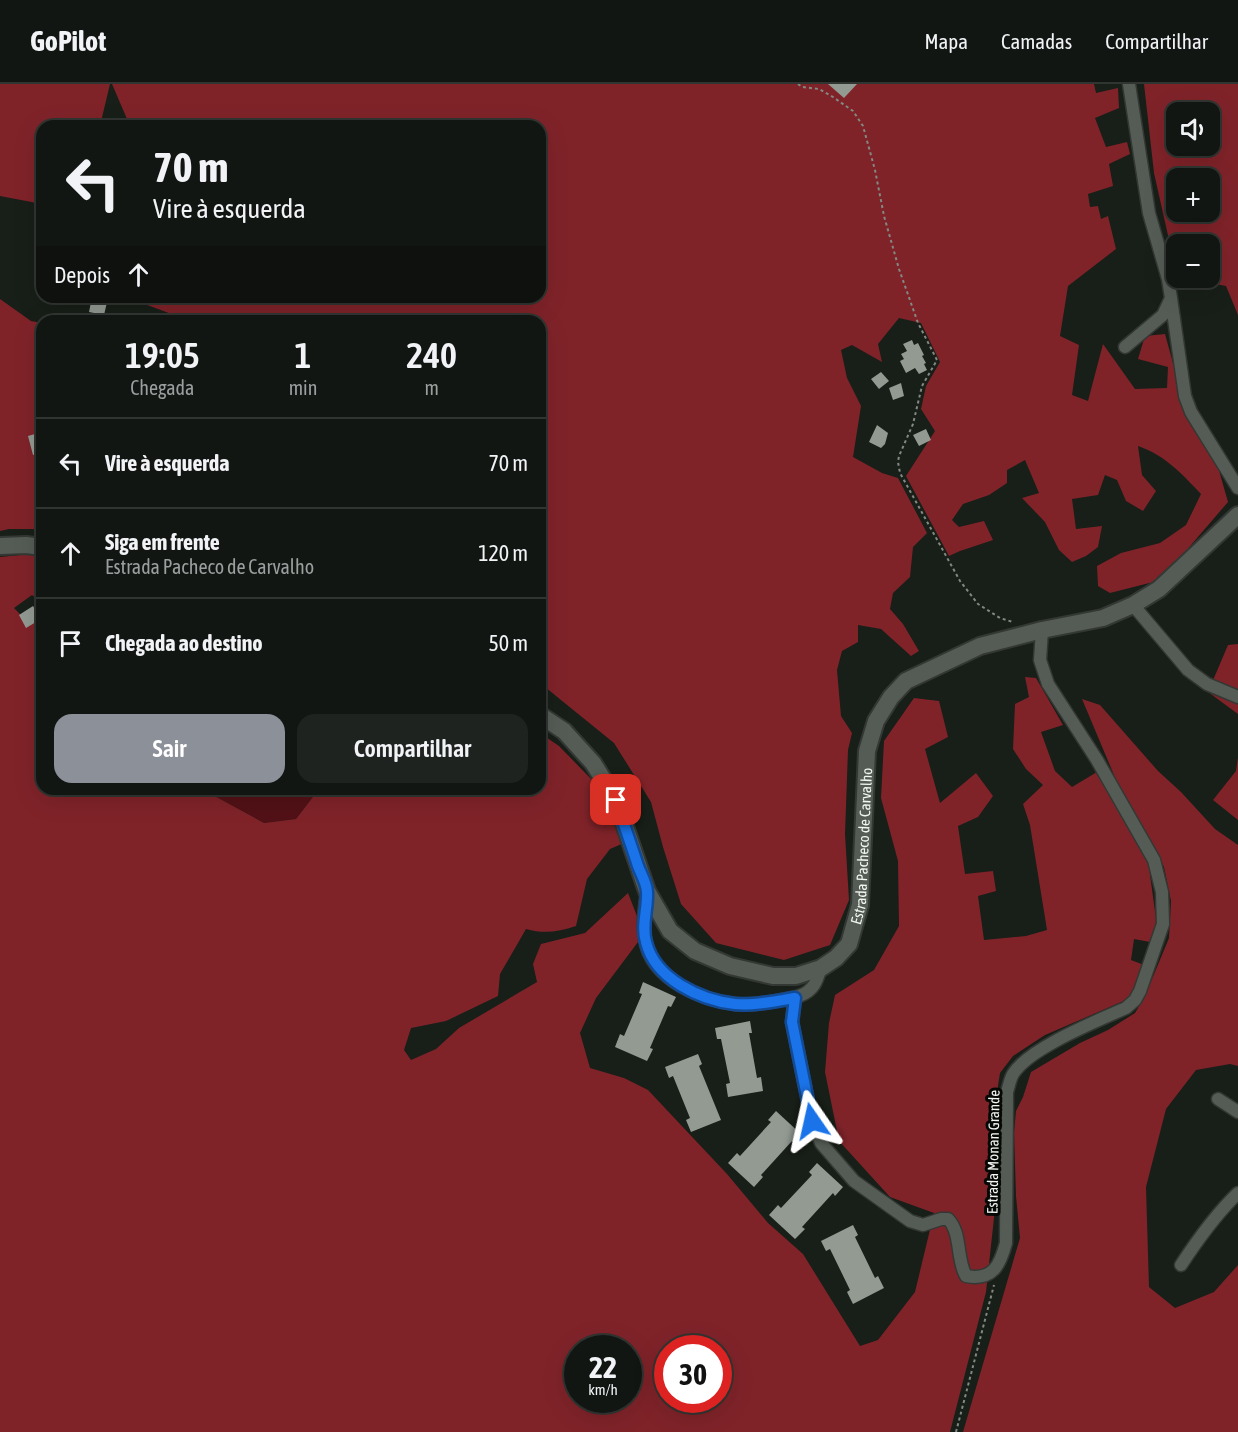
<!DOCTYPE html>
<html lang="pt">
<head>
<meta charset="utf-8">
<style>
  :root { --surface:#121612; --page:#1f2320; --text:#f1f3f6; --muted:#9c9f9f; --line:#313532; --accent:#8c9099 }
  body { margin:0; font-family:"Asap Condensed",sans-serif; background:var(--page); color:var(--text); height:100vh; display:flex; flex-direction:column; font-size:22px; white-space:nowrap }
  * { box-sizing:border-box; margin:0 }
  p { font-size:20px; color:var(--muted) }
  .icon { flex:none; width:33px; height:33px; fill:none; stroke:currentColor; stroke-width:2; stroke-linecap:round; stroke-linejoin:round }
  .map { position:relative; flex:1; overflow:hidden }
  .drawer { position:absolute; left:36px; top:231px; width:510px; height:480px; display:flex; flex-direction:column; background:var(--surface); border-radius:18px; box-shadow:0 6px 24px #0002,0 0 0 2px var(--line) }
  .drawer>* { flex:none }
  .top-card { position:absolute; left:36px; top:36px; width:510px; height:183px; border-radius:18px; box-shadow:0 6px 24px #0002,0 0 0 2px var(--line); background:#121612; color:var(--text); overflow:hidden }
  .tools { position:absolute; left:1166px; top:18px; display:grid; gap:12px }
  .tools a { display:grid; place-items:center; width:54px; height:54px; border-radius:12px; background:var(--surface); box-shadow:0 6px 24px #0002,0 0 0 2px var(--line); font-size:30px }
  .speed { position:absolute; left:564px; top:1251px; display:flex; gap:12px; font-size:30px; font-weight:700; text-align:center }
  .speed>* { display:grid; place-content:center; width:78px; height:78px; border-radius:50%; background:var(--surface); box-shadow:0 6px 24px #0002,0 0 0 2px var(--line); line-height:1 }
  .speed small { font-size:15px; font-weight:400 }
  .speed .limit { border:9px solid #d22; background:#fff; color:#111 }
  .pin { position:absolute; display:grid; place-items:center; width:51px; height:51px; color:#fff; margin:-26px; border-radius:12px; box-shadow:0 3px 9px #0006 }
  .me { position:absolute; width:66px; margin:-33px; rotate:349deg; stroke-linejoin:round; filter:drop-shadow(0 0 4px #0008) }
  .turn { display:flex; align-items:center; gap:21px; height:126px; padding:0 18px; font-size:27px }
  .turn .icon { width:78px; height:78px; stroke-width:2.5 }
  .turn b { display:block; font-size:42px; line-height:51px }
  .then { display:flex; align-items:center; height:57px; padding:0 18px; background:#0003; gap:12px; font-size:22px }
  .eta { display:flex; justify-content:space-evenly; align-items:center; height:102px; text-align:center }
  .eta b { font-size:36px; font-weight:600; line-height:42px }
  .primary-button { display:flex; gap:12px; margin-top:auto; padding:12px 18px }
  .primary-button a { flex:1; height:69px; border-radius:18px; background:var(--accent); color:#fff; font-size:24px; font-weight:600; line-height:69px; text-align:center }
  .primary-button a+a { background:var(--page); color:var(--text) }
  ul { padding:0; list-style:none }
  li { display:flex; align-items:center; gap:18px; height:90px; padding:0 18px; border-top:2px solid var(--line) }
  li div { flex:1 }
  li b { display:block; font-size:22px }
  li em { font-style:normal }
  header { display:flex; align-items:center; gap:36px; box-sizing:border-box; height:84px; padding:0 30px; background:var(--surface); border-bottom:2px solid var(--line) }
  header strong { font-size:28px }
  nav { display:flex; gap:33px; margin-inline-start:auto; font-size:21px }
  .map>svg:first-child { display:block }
</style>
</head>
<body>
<header>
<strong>GoPilot</strong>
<nav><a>Mapa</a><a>Camadas</a><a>Compartilhar</a></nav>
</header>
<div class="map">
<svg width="1238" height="1348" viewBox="0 0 1238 1348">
  <rect width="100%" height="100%" fill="#181e18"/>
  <!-- green -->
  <path fill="#521116" d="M208,705H319L296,735L264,739L211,710Z"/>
  <!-- forest -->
  <path fill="#7f2329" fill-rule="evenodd" d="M0,0H110L100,42H42V120L0,112Z
    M112,0H1094L1096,9L1118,4L1119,24L1095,34L1106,63L1127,58L1130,70L1109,80L1113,102L1088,110L1090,123L1098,122L1101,135L1108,132L1116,165L1068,202L1060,252L1079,261L1072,311L1088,317L1103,260L1135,305L1167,304L1168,283L1138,275L1145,252L1165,250L1179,301L1214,369L1228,418L1161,496L1110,509L1098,502L1097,482L1121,469L1160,459L1186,441L1201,410C1181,389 1166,372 1138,362L1142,391L1156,407L1143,427L1126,417L1117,396L1105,391L1098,411L1072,415L1076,445L1102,442L1098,463L1086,472L1072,478L1059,466L1045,438L1022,414L1039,409L1025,376L1007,386V399L989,411L963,420L952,436L959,443L984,437L993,456L960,467L949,472L906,392L935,347L921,325L926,302L940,278L921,239L899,234L878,260L882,278L852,261L841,266L847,294L861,322L853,373L882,389L898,394L927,449L913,463L910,493L893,509L890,525L903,540L919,567L911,572L881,545L858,541V558L842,567L837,586L841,632L852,649L848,666L845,750L849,816L830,861L784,876L716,859L681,820L663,763L651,718L614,659L540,599V237H178L174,231L126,213H540V42H130Z
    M1144,0H1238V231L1226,202L1205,198L1179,201L1177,194H1209V160H1176V187L1154,89ZM1209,28V62H1176V28ZM1209,94V128H1176V94Z
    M0,215L31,237L42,239V445H9L0,447Z
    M42,469V515L38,516L32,511L14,524L29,539L42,528V705H208L211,710L264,739L296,735L319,705H540V649L559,662L595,699L624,759L610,765L587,795L576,842C558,848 544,850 526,845L500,890L498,912L446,937L411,944L404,966L411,976L436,965L459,944L537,898L533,880L541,860L585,849L628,809L644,850L596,914L580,949L590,984L624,994L648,1006L727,1090L768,1139L803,1170L860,1262L878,1256L915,1208L934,1129L890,1113L839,1057L825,988L829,939L835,911L874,886L899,842L898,777L881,714L884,657L914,614L939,617L948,653L925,665L940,719L976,689L993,712L978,733L958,742L965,790L993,787L996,807L978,812L984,856L1026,852L1047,846L1030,741L1023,720L1043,701L1026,685L1013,665L1015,620L1029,613L1025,593L1036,594L1063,641L1041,648L1055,687L1072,703L1097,688L1148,776L1157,842L1150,858L1134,855L1131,876L1144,881L1133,913L1045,951L1013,972L1000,989L994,1027L998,1097L986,1208L950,1348H0V473ZM578,1264H628V1316H578ZM668,1264H718V1316H668Z
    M1238,560V630L1208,608L1228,561Z
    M1082,615L1100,621L1158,687L1181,708L1215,745L1238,761V982L1230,980L1196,986L1166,1025L1146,1103L1149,1203L1175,1224L1214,1208L1238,1181V1348H963L1020,1154L1016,1112L1014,1049L1016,1027L1023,1013L1031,988L1080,959L1108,946L1135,929L1145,912L1169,854L1171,817L1164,783L1153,761L1122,710Z
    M1238,673V736L1213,716L1236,687Z"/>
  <!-- building -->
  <path fill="#929a92" d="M828,0H857L844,14Z
    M92,213L108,214L104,231L89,228Z
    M912,256L914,261L918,259L924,271L922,272L926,279L924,280L927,286L919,290L915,284L906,289L900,277L904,275L901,270L907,267L903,260Z
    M881,288L889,297L879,305L871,295Z
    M901,299L904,312L893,316L889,304Z
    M877,341L888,349L885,360L881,364L869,358Z
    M926,345L931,356L919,362L913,351Z
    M42,348V368L33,371L28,352Z
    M33,522L41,535L26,544L19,531Z
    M643,898L676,913L671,923L668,922L650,964L653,965L647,977L615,963L620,950L624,952L642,910L639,909Z
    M750,937L752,949H749L757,994L761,993L763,1007L728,1013L726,1000L730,999L721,955H717L715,944Z
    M698,970L702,980L699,982L721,1036L691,1048L686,1036L690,1034L673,992L669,994L665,983Z
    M776,1027L802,1051L794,1060L792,1057L761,1091L763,1093L754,1103L728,1079L737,1069L740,1072L771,1038L768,1036Z
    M817,1079L843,1103L835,1112L833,1109L802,1143L805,1145L795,1155L769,1131L778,1121L781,1124L812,1091L809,1088Z
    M853,1141L858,1151L855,1153L875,1194L878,1192L884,1204L853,1220L847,1208L850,1206L830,1165L826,1167L821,1157Z"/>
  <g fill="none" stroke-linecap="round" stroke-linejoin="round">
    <defs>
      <path id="street" d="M1171,214L1185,312L1191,328L1238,404
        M1125,263L1163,231L1171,214L1168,195L1149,129L1129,0
        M1133,521L1188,586L1207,600L1238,613
        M647,807C644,829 640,856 652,875C668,901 706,917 735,920C750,922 766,919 781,916C793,914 807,912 814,901C817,897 819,889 821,884
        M795,914L792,938L812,1037L821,1059L854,1097L910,1137L923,1141L941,1135H948C962,1149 956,1175 966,1192C993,1197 1000,1181 1006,1159L1007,1008C1009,1002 1010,995 1013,990C1029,964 1097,937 1126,924L1135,916L1140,907L1163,840L1162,808L1154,776L1097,676L1048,600L1040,576L1042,546
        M1218,1015L1238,1028
        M1181,1181C1198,1155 1215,1131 1238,1109"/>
      <g id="secondary">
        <path d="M0,462L26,461L42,463"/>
        <path id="s1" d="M540,631L564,647L593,679L616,716L647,807L670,847L695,867L730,882L773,892H796L821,884L836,874L849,860L860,821L867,667L876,637L891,613L906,597L980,562L1042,546L1103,534L1133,521L1159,505L1238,431"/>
      </g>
    </defs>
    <!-- street casing -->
    <use href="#street" stroke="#343834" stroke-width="15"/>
    <!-- secondary casing -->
    <use href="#secondary" stroke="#343834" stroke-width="20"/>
    <!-- path -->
    <path stroke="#838883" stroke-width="2" stroke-dasharray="3 3" stroke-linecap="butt" d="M798,0L802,3L819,5L833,13L853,27L863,42L875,86L884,132L899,185L918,239L937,276L922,302L913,340L899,372L898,378L900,389L960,497L978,520L1000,534L1013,538
      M956,1348L994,1201"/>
    <!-- street -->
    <use href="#street" stroke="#555c55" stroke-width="12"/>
    <!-- secondary -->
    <use href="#secondary" stroke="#555c55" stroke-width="16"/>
  </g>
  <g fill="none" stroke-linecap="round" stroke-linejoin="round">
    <defs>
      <path id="route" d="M616,716C623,738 631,760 638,782C641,790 647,800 647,808C648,825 641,841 646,858C655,895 700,916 735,920C755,922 776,917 795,914L792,938L812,1037"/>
    </defs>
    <!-- route casing -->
    <use href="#route" stroke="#114b97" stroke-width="15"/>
    <!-- route -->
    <use href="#route" stroke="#1a73e8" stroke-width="10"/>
  </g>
  <g text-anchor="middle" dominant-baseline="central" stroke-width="6" stroke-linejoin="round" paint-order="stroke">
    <!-- street labels -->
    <g font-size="15" fill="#f2f6f2" stroke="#060806">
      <text stroke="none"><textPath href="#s1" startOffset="558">Estrada Pacheco de Carvalho</textPath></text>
      <text transform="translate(993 1068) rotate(-89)">Estrada Monan Grande</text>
    </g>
  </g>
</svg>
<div class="tools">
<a><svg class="icon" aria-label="sound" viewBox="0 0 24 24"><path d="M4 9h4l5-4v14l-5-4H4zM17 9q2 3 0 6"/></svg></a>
<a>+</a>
<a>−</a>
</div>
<div class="speed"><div>22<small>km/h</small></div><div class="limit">30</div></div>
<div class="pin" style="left:616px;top:716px;background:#d93025"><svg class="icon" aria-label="arrive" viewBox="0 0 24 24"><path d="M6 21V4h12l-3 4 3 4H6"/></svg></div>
<svg class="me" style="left:812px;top:1037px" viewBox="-20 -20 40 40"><path d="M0-17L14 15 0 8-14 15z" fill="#1a73e8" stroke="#fff" stroke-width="4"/></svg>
<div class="top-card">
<div class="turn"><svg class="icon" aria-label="left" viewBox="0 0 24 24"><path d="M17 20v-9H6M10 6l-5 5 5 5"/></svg><div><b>70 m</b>Vire à esquerda</div></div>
<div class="then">Depois<svg class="icon" aria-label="ahead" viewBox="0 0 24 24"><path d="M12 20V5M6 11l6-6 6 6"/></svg></div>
</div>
<section class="drawer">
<div class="eta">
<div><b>19:05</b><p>Chegada</p></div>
<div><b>1</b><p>min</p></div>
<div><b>240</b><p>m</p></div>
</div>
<ul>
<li><svg class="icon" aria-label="left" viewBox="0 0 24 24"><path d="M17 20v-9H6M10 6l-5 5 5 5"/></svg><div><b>Vire à esquerda</b></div><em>70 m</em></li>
<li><svg class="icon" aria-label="ahead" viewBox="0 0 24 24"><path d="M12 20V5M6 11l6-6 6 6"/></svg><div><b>Siga em frente</b><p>Estrada Pacheco de Carvalho</p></div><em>120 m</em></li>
<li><svg class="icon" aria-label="arrive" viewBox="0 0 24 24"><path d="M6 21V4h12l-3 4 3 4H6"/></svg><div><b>Chegada ao destino</b></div><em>50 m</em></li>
</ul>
<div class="primary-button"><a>Sair</a><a>Compartilhar</a></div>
</section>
</div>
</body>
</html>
